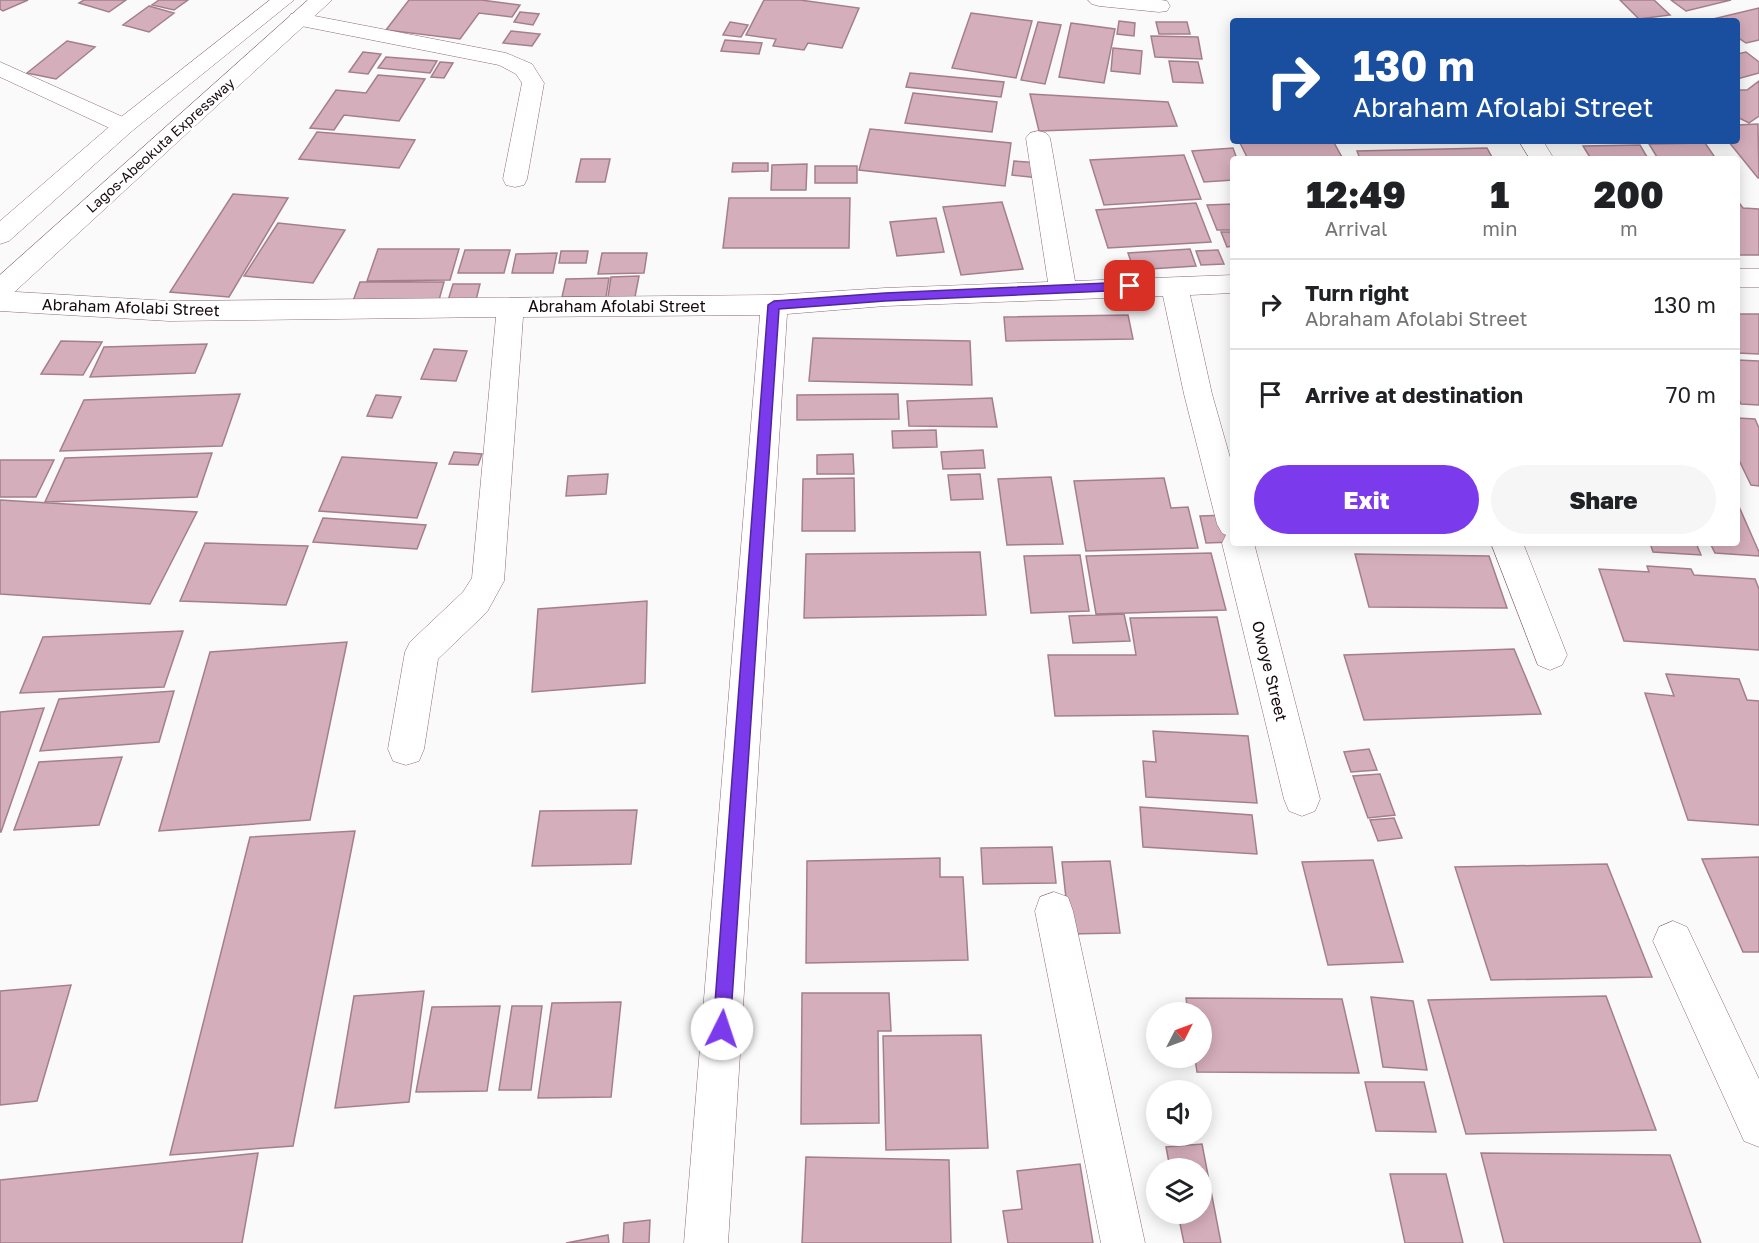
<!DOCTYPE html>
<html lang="en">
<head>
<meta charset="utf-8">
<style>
  :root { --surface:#fff; --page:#f6f6f6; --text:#202124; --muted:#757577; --line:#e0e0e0; --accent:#7c3aed }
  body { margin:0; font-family:"Golos Text",sans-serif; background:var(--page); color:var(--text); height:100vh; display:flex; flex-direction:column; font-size:22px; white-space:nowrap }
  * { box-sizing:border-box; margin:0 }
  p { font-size:20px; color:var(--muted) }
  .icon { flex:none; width:33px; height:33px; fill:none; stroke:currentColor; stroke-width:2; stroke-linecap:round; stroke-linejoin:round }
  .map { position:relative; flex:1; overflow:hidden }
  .panel { position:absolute; left:1230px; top:156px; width:510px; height:390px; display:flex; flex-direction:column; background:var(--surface); border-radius:6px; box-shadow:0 3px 15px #0003 }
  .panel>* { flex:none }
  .banner { position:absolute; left:1230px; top:18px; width:510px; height:126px; border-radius:6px; box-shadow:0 3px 15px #0003; background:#1a4fa0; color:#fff; overflow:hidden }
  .needle { width:39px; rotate:48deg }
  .controls { position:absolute; left:1146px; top:1002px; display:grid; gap:12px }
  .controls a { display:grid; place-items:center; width:66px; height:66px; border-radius:50%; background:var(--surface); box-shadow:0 3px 15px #0003; font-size:30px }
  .pin { position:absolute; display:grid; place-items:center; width:51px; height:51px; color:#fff; margin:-26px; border-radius:12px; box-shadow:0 3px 9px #0006 }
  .me { position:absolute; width:66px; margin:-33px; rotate:4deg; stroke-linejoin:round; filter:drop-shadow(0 0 4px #0008) }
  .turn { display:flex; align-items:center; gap:21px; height:126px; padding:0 24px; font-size:27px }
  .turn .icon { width:78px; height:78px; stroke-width:2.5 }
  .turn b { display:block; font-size:42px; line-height:51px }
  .eta { display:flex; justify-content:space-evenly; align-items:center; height:102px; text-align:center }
  .eta b { font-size:36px; font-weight:800; line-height:42px }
  .primary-button { display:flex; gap:12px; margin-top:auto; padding:12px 24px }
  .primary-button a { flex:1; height:69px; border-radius:36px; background:var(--accent); color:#fff; font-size:24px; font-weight:800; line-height:69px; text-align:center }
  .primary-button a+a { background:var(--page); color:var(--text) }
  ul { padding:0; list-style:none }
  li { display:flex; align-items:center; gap:18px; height:90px; padding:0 24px; border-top:2px solid var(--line) }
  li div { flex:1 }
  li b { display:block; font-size:22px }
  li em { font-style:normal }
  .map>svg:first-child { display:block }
</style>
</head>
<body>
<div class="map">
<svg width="1759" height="1243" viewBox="0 0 1759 1243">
  <rect width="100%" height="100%" fill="#fafafa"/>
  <!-- building -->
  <path fill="#d5aebb" stroke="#a47f8b" stroke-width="1.5" d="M0,0H28L3,11L0,9Z
    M84,0H126L109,12L79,3Z
    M159,0H188L174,10L152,5Z
    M409,0H481L520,5L512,17L479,13L460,39L386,30Z
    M764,0H800L859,8L842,48L808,43L804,50L773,46L776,39L746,35Z
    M1620,0H1654L1670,15L1639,19Z
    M1671,0H1731L1686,11Z
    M149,6L174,13L149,32L123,25Z
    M1759,8V40L1746,43L1737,37V21L1713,19Z
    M520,12L539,14L533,25L514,22Z
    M971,13L1032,21L1016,78L952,68Z
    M1119,21L1135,23L1134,36L1117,34Z
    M730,22L748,25L741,37L723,35Z
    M1038,22L1061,25L1045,84L1021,80Z
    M1156,22H1187L1190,34H1159Z
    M1071,23L1115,29L1104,83L1059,77Z
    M511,31L540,34L532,46L503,43Z
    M1151,36L1198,37L1202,59L1155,57Z
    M725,40L762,43L759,54L721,51Z
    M67,41L95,47L56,79L27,73Z
    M1113,48L1142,51L1140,74L1111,71Z
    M363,52L381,54L368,74L349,72Z
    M1746,52L1759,62V73L1737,79V54Z
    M386,57L437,61L430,73L378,68Z
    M1169,61L1198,62L1203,83L1173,82Z
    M440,62L453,63L444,78L431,77Z
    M910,73L1004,82L1001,97L906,87Z
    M378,75L425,79L399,121L344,115L334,130L310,128L336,90L366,93Z
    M1759,81V116L1749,123L1737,117V90H1747Z
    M913,93L997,102L992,132L905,123Z
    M1030,94L1168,102L1177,126L1039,131Z
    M1758,124L1759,178H1758L1728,141H1737V125Z
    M870,129L1011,143L1005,186L859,170Z
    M317,132L415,140L399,168L299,159Z
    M1239,141H1333L1343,159H1248Z
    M1705,143L1716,159H1591L1583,146L1640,145L1647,157H1657L1649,144Z
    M1233,148L1237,159H1233V180L1204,182L1192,151Z
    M1487,148L1493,159H1360L1357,151Z
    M1184,155L1201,199L1104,205L1090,160Z
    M581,159H610L605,182H576Z
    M1014,161L1041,163L1039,178L1012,175Z
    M733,163H768V171L732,172Z
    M807,164L806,190H771L772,165Z
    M815,166H857V183H815Z
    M233,194L288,198L229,297L170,292Z
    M729,198H850L849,248H723Z
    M1737,200L1743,208L1759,209V255H1737Z
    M1002,202L1023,269L961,275L943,207Z
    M1196,203L1211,242L1108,248L1096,210Z
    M1233,204V230H1217L1207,205Z
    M936,218L944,252L897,256L890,222Z
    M278,223L345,230L313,283L244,276Z
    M1221,232H1233V246L1227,247Z
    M378,249H459L450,280L367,281Z
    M1190,249L1196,266L1134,270L1128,253Z
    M465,250H510L504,273H458Z
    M1218,250L1224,264L1201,265L1196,251Z
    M561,251H588L586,263H559Z
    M557,253L553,273H512L516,254Z
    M602,253H647L644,273L598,274Z
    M639,276L635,297H608L611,277Z
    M609,278L606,297H562L566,279Z
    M360,282H444L439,300L353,301Z
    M453,284H480L475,304H447Z
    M1737,314H1759V354L1737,353Z
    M1128,315L1133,339L1006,341L1004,317Z
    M813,338L970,341L972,385L809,381Z
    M61,341L102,342L83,375L41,374Z
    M207,344L195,373L90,377L104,347Z
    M434,349L467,351L456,381L421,379Z
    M1737,360L1759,361V405L1741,404L1737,395Z
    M240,394L222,446L60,451L84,400Z
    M898,394L899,419L797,420V395Z
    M376,395L401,397L392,418L367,416Z
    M992,398L997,427L909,426L907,401Z
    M1737,418L1755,419L1759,428V486L1751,485L1737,456Z
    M936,430L937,447L893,448L892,431Z
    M983,450L985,468L943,469L941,452Z
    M454,452L482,454L478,465L449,464Z
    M212,453L197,497L45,502L65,458Z
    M853,454L854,474H817V455Z
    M342,457L437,463L417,518L319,511Z
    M0,460H54L36,497H0Z
    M608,474L606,494L566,496L568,476Z
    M980,474L983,499L951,500L948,475Z
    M1051,477L1063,544L1007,545L998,479Z
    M854,478L855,531H802L803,479Z
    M1164,478L1171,508L1188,507L1198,548L1086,551L1074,481Z
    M0,500L197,512L150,604L0,594Z
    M1737,502L1759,552V556L1715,553L1710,543H1737Z
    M1228,515L1233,542L1206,543L1200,516Z
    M323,518L426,525L417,549L313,542Z
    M205,543L308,546L286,605L180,601Z
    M1650,543H1696L1701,555L1653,552Z
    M980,552L986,615L804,618L806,554Z
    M1211,553L1226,610L1096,614L1086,556Z
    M1355,554L1489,556L1507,608L1369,607Z
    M1080,555L1089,611L1031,613L1024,556Z
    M1647,566L1691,569L1694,575L1755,579L1759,589V650L1624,641L1599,569L1649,572Z
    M647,601L645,683L532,692L538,609Z
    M1124,614L1130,641L1073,643L1069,616Z
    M1217,617L1238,714L1055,716L1048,655H1136L1130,618Z
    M183,631L164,687L20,693L43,637Z
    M347,642L310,820L159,831L210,652Z
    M1514,649L1541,714L1364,720L1344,655Z
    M1666,674L1739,679L1747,700L1759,701V825L1688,820L1645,693L1674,696Z
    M174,691L159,742L40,751L59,699Z
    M44,708L1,832H0V712Z
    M1153,731L1248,736L1257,803L1146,797L1143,761L1156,762Z
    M1369,749L1377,770L1351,772L1344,752Z
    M122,757L99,825L14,830L39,762Z
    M1380,774L1395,815L1368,818L1353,776Z
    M1140,807L1252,815L1257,854L1143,847Z
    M637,810L631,864L532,866L540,811Z
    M1394,818L1402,838L1378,841L1370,820Z
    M355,831L293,1146L170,1155L250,837Z
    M1052,847L1056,883L983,884L981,848Z
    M1759,857V952H1743L1702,859Z
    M940,858V877H963L968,960L806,963L807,861Z
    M1373,860L1403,962L1328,965L1302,862Z
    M1110,861L1120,933L1070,934L1062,862Z
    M1607,864L1652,977L1491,980L1455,867Z
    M71,985L37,1101L0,1105V991Z
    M424,991L409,1102L335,1108L354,996Z
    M802,993H889L891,1031H878L879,1123L801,1124Z
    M1606,996L1656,1130L1466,1134L1428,1000Z
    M1371,997L1413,1001L1427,1070L1383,1067Z
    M1186,998L1342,999L1359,1073L1197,1072L1195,1058H1202V1012H1188Z
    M621,1002L611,1097L538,1098L552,1003Z
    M500,1006L487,1091L416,1092L432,1007Z
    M512,1006H542L531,1090H499Z
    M981,1035L988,1148L886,1150L883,1036Z
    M1365,1082H1424L1436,1132L1376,1131Z
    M1202,1144L1221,1243H1184L1178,1214H1202V1168H1170L1166,1147Z
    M258,1153L242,1243H0V1180Z
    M1481,1153L1670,1155L1701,1243H1504Z
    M806,1157L949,1160L951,1243H802Z
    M1080,1164L1093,1243H1008L1003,1211L1022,1209L1017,1171Z
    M1390,1174H1446L1463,1243H1405Z
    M650,1220L649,1243H623L624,1223Z
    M608,1235L609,1243H566Z"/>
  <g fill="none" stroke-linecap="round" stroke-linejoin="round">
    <defs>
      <path id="minor" d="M1088,0H1161L1167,1L1170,6L1167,11L1159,12L1099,6L1092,4Z
        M299,13L506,53L532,64L544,83L527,179L524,185L515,187L506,185L503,179L522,83L516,74L499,65L291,24L288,19L291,14Z
        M0,62L132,121L136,126L132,131L124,133L116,131L0,77Z
        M1038,131L1046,133L1050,138L1075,281L1233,275V293L1190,295L1212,394L1233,468V543H1254L1320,799L1315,811L1302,816L1289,811L1284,799L1222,543L1226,535L1222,533L1217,524L1184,394L1163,296L885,306L787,314L728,1243H684L760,315L523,317L504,581L487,612L438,659L424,749L419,761L406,765L393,761L388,749L405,652L410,642L463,592L472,578L496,317L169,321L0,311V291L169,301L774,295L885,288L1048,282L1026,138L1030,133Z
        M1519,141H1543L1554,159H1530Z
        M1737,269H1759V287H1737Z
        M1491,543H1523L1567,655L1562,665L1550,670L1538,665Z
        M1054,892L1068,897L1073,911L1145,1243H1101L1035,911L1040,897Z
        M1673,921L1687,927L1759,1079V1147L1744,1141L1653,941L1659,927Z"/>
      <path id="highway" d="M270,0H294L132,131L9,241L0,244V221L116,121Z
        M308,0H332L9,297L0,299V275Z"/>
    </defs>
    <!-- minor casing -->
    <use href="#minor" stroke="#8e6a76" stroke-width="1"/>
    <!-- highway casing -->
    <use href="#highway" stroke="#8e6a76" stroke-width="1"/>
    <!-- minor -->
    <use href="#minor" fill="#fff" fill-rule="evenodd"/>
    <!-- highway -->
    <use href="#highway" fill="#fff" fill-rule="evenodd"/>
  </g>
  <!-- route -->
  <path fill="#7c3aed" stroke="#51269a" stroke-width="1.5" d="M1130,282L1135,286L1130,290L885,301L779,309L730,1029L728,1035L722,1037L716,1035L713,1029L768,305L774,301L885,293Z"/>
  <g text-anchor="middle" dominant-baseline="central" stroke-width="5" stroke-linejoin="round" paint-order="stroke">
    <!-- far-street labels -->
    <g font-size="14" fill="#170a0e" stroke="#fff">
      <text transform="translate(160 145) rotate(-42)">Lagos-Abeokuta Expressway</text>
    </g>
    <!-- street labels -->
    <g font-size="16" fill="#170a0e" stroke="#fff">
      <text x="617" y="306">Abraham Afolabi Street</text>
      <text transform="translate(131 307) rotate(2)">Abraham Afolabi Street</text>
      <text transform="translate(1270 671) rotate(76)">Owoye Street</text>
    </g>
  </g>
</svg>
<div class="controls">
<a><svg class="needle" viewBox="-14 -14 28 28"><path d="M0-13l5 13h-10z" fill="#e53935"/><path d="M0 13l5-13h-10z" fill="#757577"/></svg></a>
<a><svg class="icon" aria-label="sound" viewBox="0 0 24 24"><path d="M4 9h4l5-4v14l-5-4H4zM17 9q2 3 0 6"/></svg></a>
<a><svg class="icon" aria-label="layers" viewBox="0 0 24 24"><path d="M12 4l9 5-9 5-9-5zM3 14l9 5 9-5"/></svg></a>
</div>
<div class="pin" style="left:1130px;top:286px;background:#d93025"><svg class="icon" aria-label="arrive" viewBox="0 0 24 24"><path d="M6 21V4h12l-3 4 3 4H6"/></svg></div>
<svg class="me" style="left:722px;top:1029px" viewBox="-20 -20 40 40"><circle r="19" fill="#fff"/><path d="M0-13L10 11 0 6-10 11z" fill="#7c3aed"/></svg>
<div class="banner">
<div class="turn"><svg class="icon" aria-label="right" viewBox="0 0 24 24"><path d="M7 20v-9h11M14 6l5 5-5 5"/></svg><div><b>130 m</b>Abraham Afolabi Street</div></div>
</div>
<section class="panel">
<div class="eta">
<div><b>12:49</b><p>Arrival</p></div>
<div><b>1</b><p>min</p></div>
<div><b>200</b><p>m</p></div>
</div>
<ul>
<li><svg class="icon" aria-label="right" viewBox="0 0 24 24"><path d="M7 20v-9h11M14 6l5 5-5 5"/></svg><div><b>Turn right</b><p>Abraham Afolabi Street</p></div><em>130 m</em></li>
<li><svg class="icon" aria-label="arrive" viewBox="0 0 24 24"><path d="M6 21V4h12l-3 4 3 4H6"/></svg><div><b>Arrive at destination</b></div><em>70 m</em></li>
</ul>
<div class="primary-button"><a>Exit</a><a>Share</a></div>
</section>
</div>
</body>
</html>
